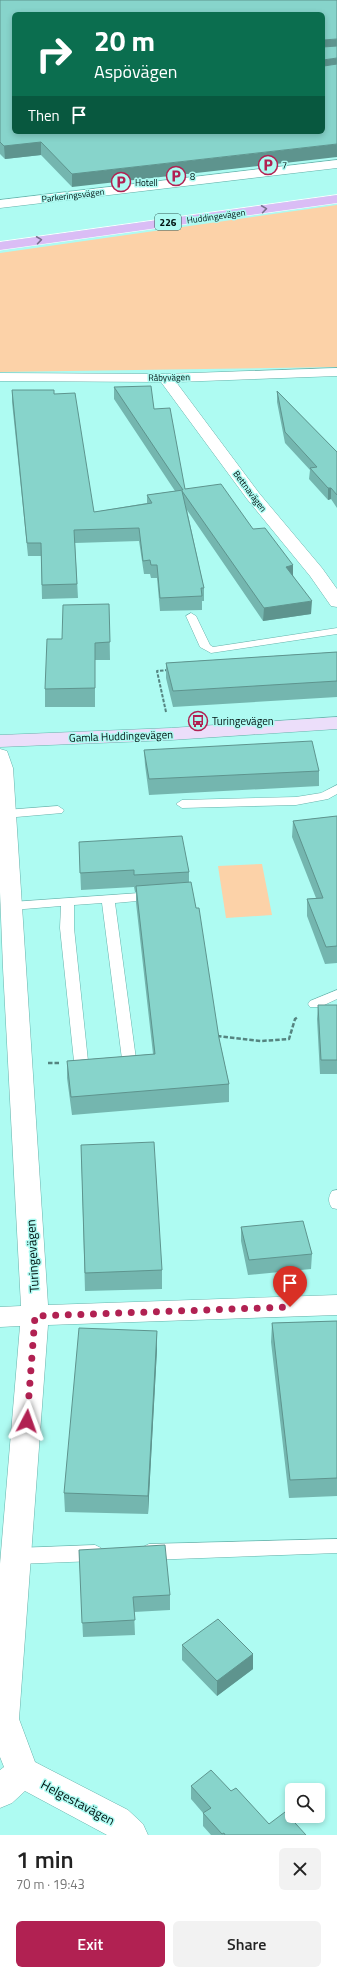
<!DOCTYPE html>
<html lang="en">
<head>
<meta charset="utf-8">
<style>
  :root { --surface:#fff; --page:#f2f2f2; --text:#222; --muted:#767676; --accent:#b12152 }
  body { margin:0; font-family:"Titillium Web",sans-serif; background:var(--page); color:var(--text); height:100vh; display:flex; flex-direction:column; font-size:15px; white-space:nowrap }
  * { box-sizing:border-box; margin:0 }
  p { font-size:13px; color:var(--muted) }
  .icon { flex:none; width:22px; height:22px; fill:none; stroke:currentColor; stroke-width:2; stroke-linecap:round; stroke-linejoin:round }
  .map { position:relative; height:1835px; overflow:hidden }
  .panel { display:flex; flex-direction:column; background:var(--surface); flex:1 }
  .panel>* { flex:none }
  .guide { position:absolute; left:12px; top:12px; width:313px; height:122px; border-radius:6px; box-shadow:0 2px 6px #0003; background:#0b6e4f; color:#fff; overflow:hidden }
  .fabs { position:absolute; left:285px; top:1783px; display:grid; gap:8px }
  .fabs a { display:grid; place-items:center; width:40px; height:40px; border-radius:6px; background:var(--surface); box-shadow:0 2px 6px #0003; font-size:20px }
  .pin { position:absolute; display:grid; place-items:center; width:34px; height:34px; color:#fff; margin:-41px -17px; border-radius:50% 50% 50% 0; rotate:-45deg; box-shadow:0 0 4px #0007 }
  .pin .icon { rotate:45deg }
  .me { position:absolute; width:44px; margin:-22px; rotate:4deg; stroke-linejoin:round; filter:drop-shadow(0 0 3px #0008) }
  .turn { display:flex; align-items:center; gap:14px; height:84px; padding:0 16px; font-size:18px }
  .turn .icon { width:52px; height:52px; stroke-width:2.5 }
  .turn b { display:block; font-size:28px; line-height:34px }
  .then { display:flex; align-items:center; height:38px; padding:0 16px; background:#0003; gap:8px; font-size:15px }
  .round { display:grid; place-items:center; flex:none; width:42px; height:42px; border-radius:6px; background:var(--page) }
  .headline { display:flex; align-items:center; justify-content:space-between; height:68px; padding:0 16px }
  h1 { font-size:24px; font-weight:600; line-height:30px }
  .button { display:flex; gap:8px; margin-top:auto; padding:8px 16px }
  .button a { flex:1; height:46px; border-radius:6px; background:var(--accent); color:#fff; font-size:16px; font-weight:600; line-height:46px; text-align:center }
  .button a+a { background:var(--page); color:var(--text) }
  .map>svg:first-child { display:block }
</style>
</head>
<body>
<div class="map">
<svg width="337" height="1835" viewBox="0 0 337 1835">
  <rect width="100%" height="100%" fill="#aefbf2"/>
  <!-- green -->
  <path fill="#fcd2a8" d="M337,205V367L0,372V253Z
    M262,864L272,915L226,918L218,866Z"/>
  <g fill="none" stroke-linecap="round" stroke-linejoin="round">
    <defs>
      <path id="lane" d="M191,613L196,616L210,645L213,647L337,628V634L211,653L200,647L186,616Z
        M337,785V794L328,799L296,805L182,808L176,804L182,800L296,797L321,793Z
        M58,806L64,810L62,813L5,818L0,816L1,811L5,810Z
        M154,892L159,893L160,896L159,899L115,903L136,1059L134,1062H124L122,1059L102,903L74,905V928L88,1061L86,1064H76L74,1061L60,928L61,906L12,910L6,906L12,902Z
        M337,990V999L320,1007H310L308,1004L310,1001Z
        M337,1190V1209L332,1208C328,1202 328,1197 332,1191Z
        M337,1539V1553L149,1560L143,1557L140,1552L143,1547L149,1544Z
        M95,1545L101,1548L104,1553L101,1558L95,1561L17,1564L11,1561L8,1556L11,1551L17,1548Z"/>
      <path id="street" d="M337,160V168L0,208V200Z
        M337,368V376L176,382L259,493L322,568L337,589V607L331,606L310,576L247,499L161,382L0,381V373L165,374Z
        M0,749L7,751L13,768L48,1305L337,1295V1315L48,1325L19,1719L35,1762L128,1810L143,1824L148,1835H107L25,1791L12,1803L0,1808V1770L4,1767L0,1757V1564L20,1326L0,1327V1307L21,1306L3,968L0,892Z"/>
      <path id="secondary" d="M337,717V729L171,740L0,747V735L171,728Z"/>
      <path id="primary" d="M337,195V203L0,250V242Z"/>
    </defs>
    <!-- lane casing -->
    <use href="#lane" stroke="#67b3ac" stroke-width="1"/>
    <!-- street casing -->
    <use href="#street" stroke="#67b3ac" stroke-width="1"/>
    <!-- secondary casing -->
    <use href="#secondary" stroke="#67b3ac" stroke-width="1"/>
    <!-- primary casing -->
    <use href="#primary" stroke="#fff" stroke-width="1"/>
    <!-- path-far1 -->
    <path stroke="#558480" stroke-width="2" stroke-dasharray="3.5 1.5" stroke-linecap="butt" d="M166,712L157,671L168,670"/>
    <!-- path -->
    <path stroke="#558480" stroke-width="2.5" stroke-dasharray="4.5 2" stroke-linecap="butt" d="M217,1036L261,1041L289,1039L295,1019L298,1017
      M48,1063H59"/>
    <!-- lane -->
    <use href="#lane" fill="#fff" fill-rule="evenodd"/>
    <!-- street -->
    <use href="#street" fill="#fff" fill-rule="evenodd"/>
    <!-- secondary -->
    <use href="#secondary" fill="#ecdefa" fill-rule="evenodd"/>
    <!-- primary -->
    <use href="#primary" fill="#dabdf5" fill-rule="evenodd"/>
  </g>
  <!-- wall -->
  <path fill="#74b6af" d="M0,0H337L72,187L41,155L5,159L0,154Z
    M114,387L154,409L185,489L253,529L293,565V575L311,614L263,621L187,510L204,588V601H202V610L160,611L157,578H151L150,574H144L139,541L75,543L78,598L42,599L41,556H28L12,402V390L55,394L94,512L147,503V495L175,491L114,399Z
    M277,391L337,452V508L331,499L328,500L309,479L310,470L285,443L277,402Z
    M109,604L110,660H95V707H45V689L62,639Z
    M337,652V697L173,707L166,678V663Z
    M144,750L319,771V786L149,795L145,765Z
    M337,816V963L325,964L307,916V899L316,898L292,837L293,821Z
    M79,842L189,872V882L219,1038L229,1084V1102L72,1115L67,1078V1061L153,1054L136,903V892H135L134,887L81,890Z
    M318,1005H337V1074H320L317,1019Z
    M81,1145L162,1270V1289L85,1291Z
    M241,1227L312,1254L311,1269L248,1275L241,1241Z
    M337,1321V1496L289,1498L271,1342L272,1323Z
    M157,1331V1349L148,1514L65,1512L64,1493Z
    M79,1550L170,1595V1610L134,1612L135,1635L83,1637Z
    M182,1645L253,1654V1669L217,1696L182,1660Z
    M191,1786L231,1791L269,1824L306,1835H211L203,1826V1813L191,1799Z"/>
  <!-- shaded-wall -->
  <path fill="#5e948e" d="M337,39V50L323,51V40Z
    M337,58V70L323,72V60Z
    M41,142V155L5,159L4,146Z
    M337,144V157L72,187V174Z
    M328,488H331V499L328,500Z
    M293,565V579L286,567Z
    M312,601L311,614L263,621L264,608Z
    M157,1331V1349L148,1514V1496Z
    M253,1654V1669L217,1696V1681Z"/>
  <!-- building -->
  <path fill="#87d4cb" stroke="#5e948e" d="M0,0H337V39L323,40V43V14H14V132H323V64L324,66L337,64V144L72,174L41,142L4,146L0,142Z
    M337,46V58L323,60V47Z
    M151,386L154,409L170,408L185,489L221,484L253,529L265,528L293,565L286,567L312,601L264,608L182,491L204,588H201L202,596L160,598L157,565H151L150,560L143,561L139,528L74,530L77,584L42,585L41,543H27L12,390H54V394L75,393L94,512L152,503L147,495L183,490L114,387Z
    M277,391L337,452V495L331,488H328L310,468L317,467L285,432Z
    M109,604L110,642L95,643V688L45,689L47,639H62L63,605Z
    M337,652V681L173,691L166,663Z
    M312,741L319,771L149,779L144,750Z
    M337,816V946L326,947L307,899L323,898L293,821Z
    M182,836L189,872L134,875V870L80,873L79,842Z
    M191,882L196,908H199L219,1038L229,1084L71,1097L67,1061L155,1054L136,886Z
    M318,1005H337V1060H321Z
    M154,1142L162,1270L85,1273L81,1145Z
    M303,1221L312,1254L249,1260L241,1227Z
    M337,1321V1478L290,1480L272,1323Z
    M79,1328L157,1331L148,1496L64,1493Z
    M165,1545L170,1595L133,1597L135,1620L82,1623L79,1550Z
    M218,1619L253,1654L217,1681L182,1645Z
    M211,1770L231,1791L236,1788L269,1824L285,1812L306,1835H225L224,1833L222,1834L203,1813L211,1808L191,1786Z"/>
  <!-- one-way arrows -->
  <defs><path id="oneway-chevron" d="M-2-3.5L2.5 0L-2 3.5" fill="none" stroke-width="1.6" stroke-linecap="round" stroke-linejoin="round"/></defs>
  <g stroke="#78708e">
    <use href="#oneway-chevron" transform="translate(264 209) rotate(-8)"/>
    <use href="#oneway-chevron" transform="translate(39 240) rotate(-8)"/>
  </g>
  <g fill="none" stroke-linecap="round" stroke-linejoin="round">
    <!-- route -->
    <path stroke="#b12152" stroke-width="7" stroke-dasharray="0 12.6" d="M27,1421L35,1316L290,1307"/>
  </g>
  <!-- icons -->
  <defs>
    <symbol id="parking-ring" viewBox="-11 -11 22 22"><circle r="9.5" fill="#aefbf2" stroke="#b12152" stroke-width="1.5"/><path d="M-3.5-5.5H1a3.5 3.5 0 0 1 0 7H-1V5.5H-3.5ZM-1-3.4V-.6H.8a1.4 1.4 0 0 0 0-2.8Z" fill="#b12152"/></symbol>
    <symbol id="bus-ring" viewBox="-11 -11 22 22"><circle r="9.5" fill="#aefbf2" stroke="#b12152" stroke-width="1.5"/><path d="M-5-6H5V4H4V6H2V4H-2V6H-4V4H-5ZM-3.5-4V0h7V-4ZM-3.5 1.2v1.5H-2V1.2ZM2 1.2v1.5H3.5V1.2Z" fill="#b12152"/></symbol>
  </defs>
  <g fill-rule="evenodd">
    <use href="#parking-ring" x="257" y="154" width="22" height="22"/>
    <use href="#parking-ring" x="165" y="165" width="22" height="22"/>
    <use href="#parking-ring" x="110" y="171" width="22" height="22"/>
    <use href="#bus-ring" x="187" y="710" width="22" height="22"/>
  </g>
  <g text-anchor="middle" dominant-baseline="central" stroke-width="3" stroke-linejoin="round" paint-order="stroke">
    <!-- far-poi labels -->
    <g font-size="9" fill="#001211" stroke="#aefbf2" text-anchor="start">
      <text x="282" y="165">7</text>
      <text x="190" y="176">8</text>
      <text x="135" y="182">Hotell</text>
    </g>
    <!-- far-street labels -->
    <g font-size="9" fill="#001211" stroke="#aefbf2">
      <text transform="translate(73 195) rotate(-7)">Parkeringsvägen</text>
      <text transform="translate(216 216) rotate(-8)">Huddingevägen</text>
      <text transform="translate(169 377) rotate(-1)">Råbyvägen</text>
      <text transform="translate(250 491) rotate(53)">Bettnavägen</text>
    </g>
    <!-- shield labels -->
    <rect fill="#aefbf2" stroke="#345854" stroke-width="1" x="155" y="214" width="26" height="16" rx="3"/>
    <g font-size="10" font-weight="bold" fill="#001211">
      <text x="168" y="222">226</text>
    </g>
    <!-- poi labels -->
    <g font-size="11" fill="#001211" stroke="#aefbf2" text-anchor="start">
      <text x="212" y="721">Turingevägen</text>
    </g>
    <!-- street labels -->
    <g font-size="11" fill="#001211" stroke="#aefbf2">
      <text transform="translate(121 736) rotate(-2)">Gamla Huddingevägen</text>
    </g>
    <!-- near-street labels -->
    <g font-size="13" fill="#001211" stroke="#aefbf2">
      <text transform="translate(32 1256) rotate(-93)">Turingevägen</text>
      <text transform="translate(78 1802) rotate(28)">Helgestavägen</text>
    </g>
  </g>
</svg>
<div class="fabs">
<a><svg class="icon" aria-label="search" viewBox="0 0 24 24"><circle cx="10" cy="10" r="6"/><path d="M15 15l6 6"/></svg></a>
</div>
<div class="pin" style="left:290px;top:1307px;background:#d93025"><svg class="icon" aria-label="arrive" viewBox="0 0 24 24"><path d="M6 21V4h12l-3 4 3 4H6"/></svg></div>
<svg class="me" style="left:27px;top:1421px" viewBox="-20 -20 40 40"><path d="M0-17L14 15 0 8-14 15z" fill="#b12152" stroke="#fff" stroke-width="4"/></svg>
<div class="guide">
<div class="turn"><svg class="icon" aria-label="right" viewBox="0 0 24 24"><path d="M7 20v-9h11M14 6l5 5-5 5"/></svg><div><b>20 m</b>Aspövägen</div></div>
<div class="then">Then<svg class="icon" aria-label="arrive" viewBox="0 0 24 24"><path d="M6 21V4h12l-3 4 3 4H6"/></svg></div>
</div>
</div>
<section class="panel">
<div class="headline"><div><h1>1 min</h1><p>70 m · 19:43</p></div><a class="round"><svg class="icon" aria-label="close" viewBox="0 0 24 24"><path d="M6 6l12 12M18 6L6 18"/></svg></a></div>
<div class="button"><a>Exit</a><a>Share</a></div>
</section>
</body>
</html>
